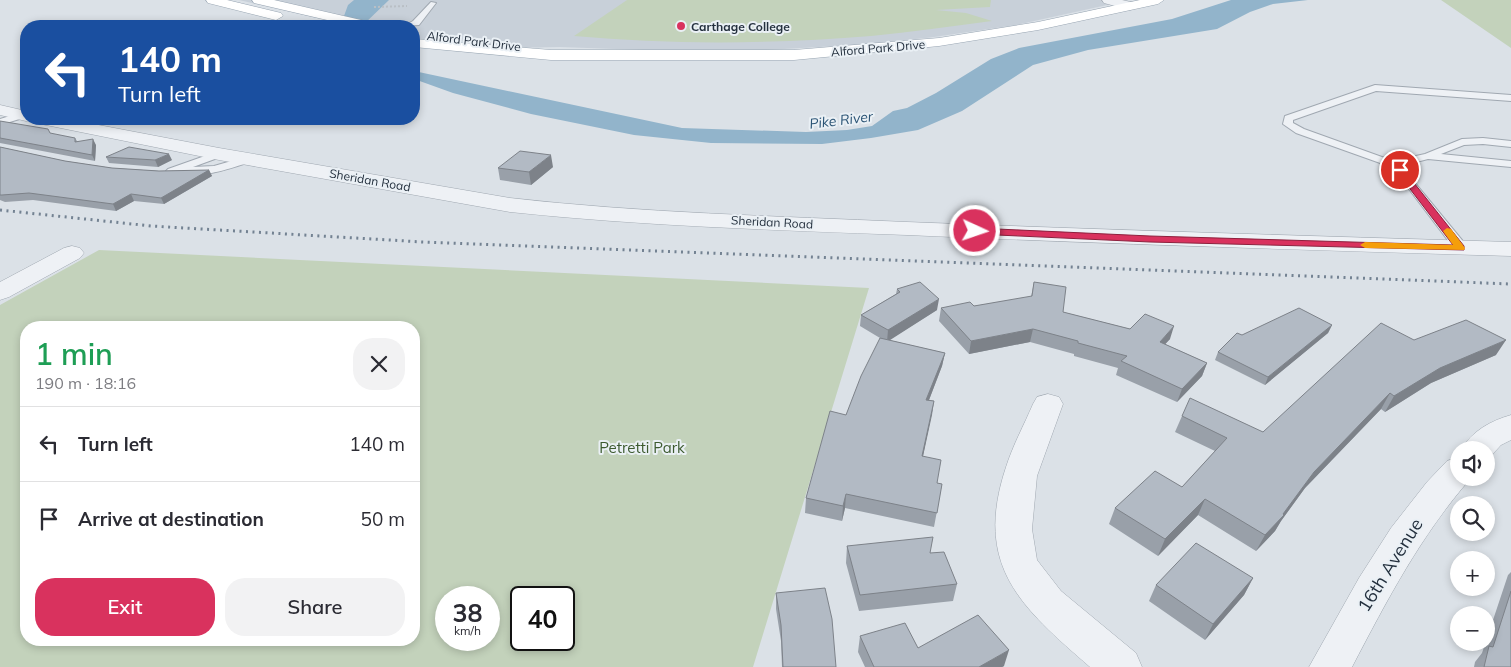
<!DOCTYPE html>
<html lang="en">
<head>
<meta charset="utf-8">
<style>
  :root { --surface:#fff; --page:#f2f2f3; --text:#2b2b33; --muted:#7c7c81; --line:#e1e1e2; --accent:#d9325e }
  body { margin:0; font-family:Mulish,sans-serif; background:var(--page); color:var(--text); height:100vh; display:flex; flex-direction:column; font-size:19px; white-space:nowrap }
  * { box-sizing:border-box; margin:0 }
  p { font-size:16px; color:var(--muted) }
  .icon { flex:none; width:28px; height:28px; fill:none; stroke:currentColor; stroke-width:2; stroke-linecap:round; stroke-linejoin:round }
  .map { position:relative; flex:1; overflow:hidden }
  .panel { position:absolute; left:20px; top:321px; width:400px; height:325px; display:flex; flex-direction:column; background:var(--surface); border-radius:20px; box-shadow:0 2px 8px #0003 }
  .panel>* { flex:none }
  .banner { position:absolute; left:20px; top:20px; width:400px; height:105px; border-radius:20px; box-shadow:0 2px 8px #0003; background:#1a4fa0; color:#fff; overflow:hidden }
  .buttons { position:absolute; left:1450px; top:441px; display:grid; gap:10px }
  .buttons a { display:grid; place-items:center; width:45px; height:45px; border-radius:50%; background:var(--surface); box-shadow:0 2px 8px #0003; font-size:25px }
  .speed { position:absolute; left:435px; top:586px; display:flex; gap:10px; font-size:25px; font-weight:700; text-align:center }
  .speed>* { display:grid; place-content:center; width:65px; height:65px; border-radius:50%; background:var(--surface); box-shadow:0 2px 8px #0003; line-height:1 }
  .speed small { font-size:12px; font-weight:400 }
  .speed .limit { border:2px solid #111; border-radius:8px; background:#fff; color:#111 }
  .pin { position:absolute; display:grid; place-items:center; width:42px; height:42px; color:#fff; margin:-21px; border:2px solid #fff; border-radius:50%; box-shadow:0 1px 5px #0007 }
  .me { position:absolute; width:55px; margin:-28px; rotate:93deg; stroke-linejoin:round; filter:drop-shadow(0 0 4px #0008) }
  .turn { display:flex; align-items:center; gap:18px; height:105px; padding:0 15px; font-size:22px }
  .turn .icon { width:65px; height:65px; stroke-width:2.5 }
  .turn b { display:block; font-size:35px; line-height:42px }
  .round { display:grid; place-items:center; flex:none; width:52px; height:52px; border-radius:20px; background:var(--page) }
  .head { display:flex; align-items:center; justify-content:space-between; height:85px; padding:0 15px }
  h1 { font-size:30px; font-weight:600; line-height:38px; color:#1e9e55 }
  .primary-button { display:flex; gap:10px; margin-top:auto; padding:10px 15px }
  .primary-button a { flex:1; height:58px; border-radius:20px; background:var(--accent); color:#fff; font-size:20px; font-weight:600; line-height:58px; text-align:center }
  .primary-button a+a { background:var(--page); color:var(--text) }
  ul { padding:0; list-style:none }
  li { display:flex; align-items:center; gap:15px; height:75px; padding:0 15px; border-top:1px solid var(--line) }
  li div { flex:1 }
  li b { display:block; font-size:19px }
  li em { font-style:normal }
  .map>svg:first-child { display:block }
</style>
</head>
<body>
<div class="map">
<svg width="1511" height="667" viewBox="0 0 1511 667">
  <rect width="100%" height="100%" fill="#dbe1e7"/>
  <!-- built -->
  <path fill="#c8d0d9" d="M239,0H1130L1016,25L934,37L871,44L750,51L643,50L560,47L507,48L414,39V26H352Z"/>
  <!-- green -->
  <path fill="#c3d2bb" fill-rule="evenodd" d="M627,0H991L990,7L936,10L966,13L992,21C952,26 911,32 871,36C772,44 672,45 574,36Z
    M1441,0H1511V48Z
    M99,250L869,288L753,667H0V305ZM26,328H414V640H26ZM446,598H489V640H446ZM521,598H564V640H521Z"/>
  <!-- water -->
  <path fill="#92b4cb" d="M354,0H389L362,26H330L344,16L348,5Z
    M1231,0H1308L1273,4L1250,12L1217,29L1088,50L1033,65L962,111L918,130L871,138L822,144L711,143L634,135L531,114L453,93L414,79V71L682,128L806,132L847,130L872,126L893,111L907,108L936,93L991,59L1019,48L1172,19Z"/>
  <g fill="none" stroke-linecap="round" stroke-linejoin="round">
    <defs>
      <path id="service" d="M431,2L436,3L419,25L404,26L413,21Z
        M1375,85L1511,95V101L1376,91L1293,120V123L1304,129L1393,161L1425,154L1462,139L1483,138L1511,141V147L1483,144L1464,145L1441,154L1511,161V167L1428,159L1401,166L1466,245L1467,248L1466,251H1456L1396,172L1383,164L1296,133L1283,124L1285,116Z
        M23,112L26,113V117L0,125V119Z
        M219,151L224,154L223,156L193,167L214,166L249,156L254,159L253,161C238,166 194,182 182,171L172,174L166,171L168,169Z"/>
      <path id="minor" d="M1102,0H1122L1135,3L1136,6L1130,10L1104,3Z
        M72,246L80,248L84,253L80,258L9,297L0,300V282L64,248Z
        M1048,394L1059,397L1063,404L1037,476L1032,529L1037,560L1061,591L1136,653L1142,667H1090C1021,607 973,566 1006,467C1013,445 1024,425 1033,404L1037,397Z
        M1511,415V440L1501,445L1489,458L1486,459V450H1461C1472,431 1490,421 1511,415Z
        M1459,457V478H1471C1421,535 1387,600 1352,667H1309L1359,578L1391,528L1427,482L1447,461Z"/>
      <path id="tertiary" d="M0,105L26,111V119H67L219,148L510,198C642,213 775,216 907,222C1108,230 1310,236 1511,242V256C1310,250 1108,244 907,235C775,230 642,226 510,212L219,160L41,124L35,123L32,120L26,121L0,115Z"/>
      <path id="primary" d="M206,0H227L281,13L283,16L276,20L208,3Z
        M252,0H274L374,23L376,26H353L254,3Z
        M1140,0H1164L1158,4L1038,30L939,46L794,60H551L414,47V39L551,50H794L939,38L1038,22Z"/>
    </defs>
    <!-- service casing -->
    <use href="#service" stroke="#a0a8b1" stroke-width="2"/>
    <!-- minor casing -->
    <use href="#minor" stroke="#a0a8b1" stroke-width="1"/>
    <!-- tertiary casing -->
    <use href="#tertiary" stroke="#a0a8b1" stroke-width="1"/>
    <!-- primary casing -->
    <use href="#primary" stroke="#99a6b3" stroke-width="1"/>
    <!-- path -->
    <path stroke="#b9bfc5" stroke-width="2" stroke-dasharray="2 2" stroke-linecap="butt" d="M374,7L407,6"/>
    <!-- service -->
    <use href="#service" fill="#eef1f5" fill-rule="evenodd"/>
    <!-- minor -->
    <use href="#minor" fill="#eef1f5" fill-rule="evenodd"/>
    <!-- tertiary -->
    <use href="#tertiary" fill="#eef1f5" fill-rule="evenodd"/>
    <!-- primary -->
    <use href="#primary" fill="#fff" fill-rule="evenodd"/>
    <!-- rail -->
    <path stroke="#738292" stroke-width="3" stroke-dasharray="2 4.5" stroke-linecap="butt" d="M0,210L151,226L423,242L1511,284"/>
  </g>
  <!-- wall -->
  <path fill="#99a0a9" d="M0,121L50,134L75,138L77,141L96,145L95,161L0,143Z
    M0,147L65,161L112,168L159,171L209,170L212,176L164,204L134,201L116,211L33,200L5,202L0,200Z
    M106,157L172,160L158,167L109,163Z
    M553,167L531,185L500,180L498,168Z
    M1034,282L1063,312L1170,339L1165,344L1207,363L1202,376L1177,402L1116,375L1118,368L1074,356V354L1030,342L969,354L939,321L941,308L974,306L1031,297Z
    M897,289L937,310L889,340L945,353L942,366L929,400L934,401L923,456L937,483L942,484L934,527L845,508L842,521L805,513L806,498L846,415L880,338L860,326L861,315L896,294Z
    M1332,325L1328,333L1265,385L1215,360L1218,352Z
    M1414,340L1496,355L1431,383L1385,412L1381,409L1305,488L1281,521L1275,531L1256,551L1198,515L1158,556L1109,524L1115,508L1182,487L1215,451L1175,432L1182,416L1263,432Z
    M847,546L957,584L953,601L859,611L846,563Z
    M1511,572V667H1474L1475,662L1482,653L1508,575Z
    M1253,578L1244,595L1205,640L1149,601L1156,585Z
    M776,593L836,667H782L781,641L776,609Z
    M860,636L918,648L1004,666L1002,667H865L858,652Z"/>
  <!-- shaded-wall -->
  <path fill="#7d8289" d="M93,139L96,145L95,161L92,155Z
    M169,154L172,160L158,167L155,160Z
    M551,155L553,167L531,185L529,172Z
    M209,170L212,176L164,204L161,198Z
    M131,194L134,201L116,211L113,204Z
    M939,299L937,310L887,342L888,330Z
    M1332,325L1328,333L1265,385L1268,377Z
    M1174,326L1170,339L1155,355L1160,342Z
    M1033,329L1030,342L969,354L971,341Z
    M1506,340L1496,355L1431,383L1385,412L1394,396L1440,368Z
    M945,353L942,366L924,413L926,400Z
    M1207,363L1202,376L1177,402L1182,389Z
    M1390,393L1381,409L1305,488L1281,521L1275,531L1256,551L1265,535L1283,514L1314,472Z
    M934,401L932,415L920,470L922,456Z
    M846,494L845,508L842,521L843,506Z
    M1205,499L1198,515L1158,556L1165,539Z
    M1253,578L1244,595L1205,640L1213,624Z
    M1009,650L1004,666L1002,667H979Z"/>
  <!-- building -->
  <path fill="#b2bac4" stroke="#7d8289" d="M0,121L48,129L50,133L75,138V142L93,139L92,155L0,138Z
    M0,147L65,161L112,168L159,171L209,170L161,198L131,194L113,204L29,193L2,195H0Z
    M129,147L169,154L155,160L106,157Z
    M520,151L551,155L529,172L498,168Z
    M920,282L939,299L888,330L861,315L900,292L897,289Z
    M1034,282L1066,287L1063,312L1130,329L1145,314L1174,326L1160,342L1207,363L1182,389L1121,361L1127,356L1078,343V341L1033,329L971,341L941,308L970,302L974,306L1032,296Z
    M1299,308L1332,325L1268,377L1218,352L1237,333L1242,335Z
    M1466,320L1506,340L1440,368L1394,396L1390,393L1314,472L1283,514L1284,515L1265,535L1205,499L1165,539L1115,508L1155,471L1182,487L1227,438L1182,416L1190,398L1263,432L1381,323L1414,340Z
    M880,338L945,353L926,400L934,401L922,456L941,460L937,483L942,484L937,513L846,494L843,506L806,498L830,411L846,415L861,376Z
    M933,537L930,553L944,552L957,584L860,595L847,546Z
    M1196,543L1253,578L1213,624L1156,585Z
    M825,588L832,619L836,667H783L781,625L776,593Z
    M1511,591V667H1484L1489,646L1493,647Z
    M978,615L1009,650L979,667H874L860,636L905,623L918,648Z"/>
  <!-- route -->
  <path fill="#d9325e" stroke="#8d203d" d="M1397,169H1403L1464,246V250L1150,242L975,234L970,231L975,228L1150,236L1453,245L1397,172Z"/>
  <!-- slow -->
  <path fill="#f59e0b" d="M1447,228L1451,229L1465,248L1464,250L1365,248L1360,245L1365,242L1453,245L1443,231Z"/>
  <!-- markers -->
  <circle fill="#d9325e" stroke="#eaf0f5" stroke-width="2" cx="681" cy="26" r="5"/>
  <g text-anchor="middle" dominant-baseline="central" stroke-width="4" stroke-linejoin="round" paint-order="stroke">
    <!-- far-poi labels -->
    <g font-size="12" font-weight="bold" fill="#24303e" stroke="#eaf0f5" text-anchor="start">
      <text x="691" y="26">Carthage College</text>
    </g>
    <!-- far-street labels -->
    <g font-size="12" fill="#24303e" stroke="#eaf0f5">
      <text transform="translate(474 41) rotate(7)">Alford Park Drive</text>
      <text transform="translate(878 48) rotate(-5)">Alford Park Drive</text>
      <text transform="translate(370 180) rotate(10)">Sheridan Road</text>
      <text transform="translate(772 222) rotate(3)">Sheridan Road</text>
    </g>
    <!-- far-water labels -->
    <g font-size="14" font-style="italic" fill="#2b5475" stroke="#eaf0f5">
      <text transform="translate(841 120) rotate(-7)">Pike River</text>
    </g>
    <!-- park labels -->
    <g font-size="15" fill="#3d5b30" stroke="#eaf0f5">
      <text x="642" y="447">Petretti Park</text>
    </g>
    <!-- near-street labels -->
    <g font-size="18" fill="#24303e" stroke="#eaf0f5">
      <text transform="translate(1390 565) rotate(-58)">16th Avenue</text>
    </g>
  </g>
</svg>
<div class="buttons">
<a><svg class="icon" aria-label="sound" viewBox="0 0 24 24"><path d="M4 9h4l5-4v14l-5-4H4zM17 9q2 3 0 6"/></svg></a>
<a><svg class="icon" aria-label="search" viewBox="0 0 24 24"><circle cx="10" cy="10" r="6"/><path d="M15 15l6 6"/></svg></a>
<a>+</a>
<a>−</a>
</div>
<div class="speed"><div>38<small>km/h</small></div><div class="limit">40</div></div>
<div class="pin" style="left:1400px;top:170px;background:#d93025"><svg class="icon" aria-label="arrive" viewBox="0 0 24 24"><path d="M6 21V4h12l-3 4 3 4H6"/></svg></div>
<svg class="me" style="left:975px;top:231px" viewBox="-20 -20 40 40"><circle r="17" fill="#d9325e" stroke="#fff" stroke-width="3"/><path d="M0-11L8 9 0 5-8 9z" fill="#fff"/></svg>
<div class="banner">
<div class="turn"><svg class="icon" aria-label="left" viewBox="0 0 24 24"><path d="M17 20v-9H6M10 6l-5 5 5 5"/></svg><div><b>140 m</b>Turn left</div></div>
</div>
<section class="panel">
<div class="head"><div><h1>1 min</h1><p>190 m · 18:16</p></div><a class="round"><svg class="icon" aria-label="close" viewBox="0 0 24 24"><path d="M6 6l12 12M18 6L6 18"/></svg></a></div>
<ul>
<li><svg class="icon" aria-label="left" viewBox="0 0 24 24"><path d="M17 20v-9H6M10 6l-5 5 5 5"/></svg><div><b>Turn left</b></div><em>140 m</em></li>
<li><svg class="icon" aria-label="arrive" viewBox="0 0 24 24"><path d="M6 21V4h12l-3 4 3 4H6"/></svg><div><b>Arrive at destination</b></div><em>50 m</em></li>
</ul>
<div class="primary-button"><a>Exit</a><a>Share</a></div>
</section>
</div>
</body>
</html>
